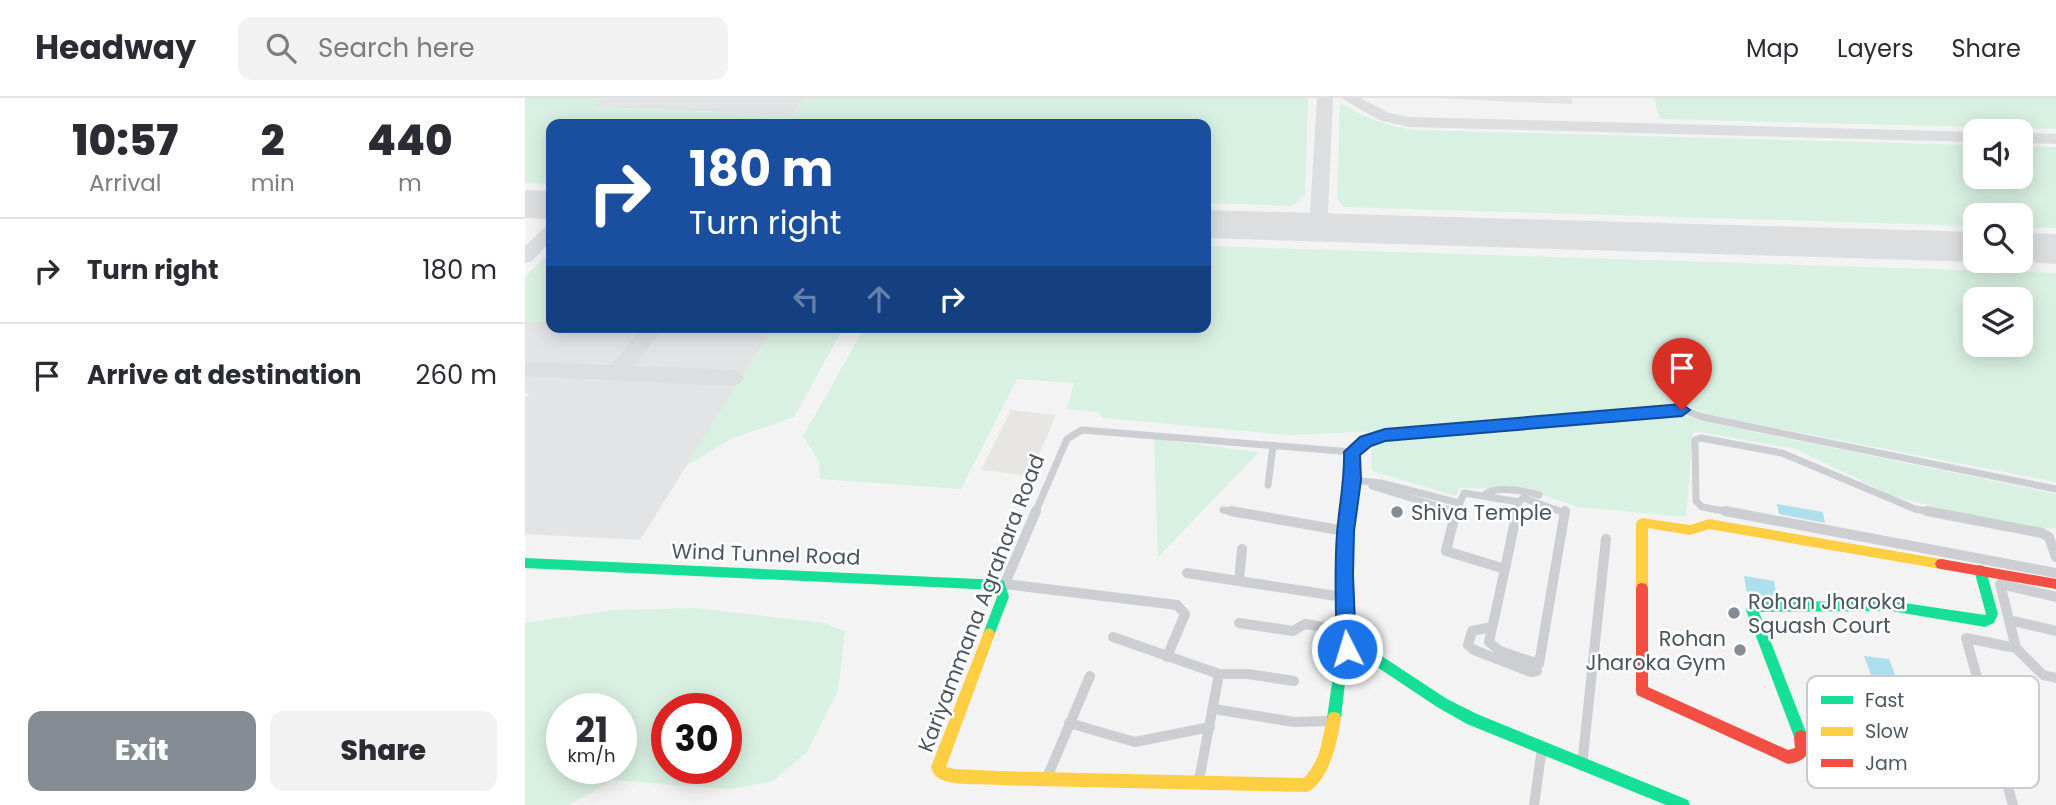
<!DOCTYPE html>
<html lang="en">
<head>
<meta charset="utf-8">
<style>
  :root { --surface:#fff; --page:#f2f2f3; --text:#2b2b33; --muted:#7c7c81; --line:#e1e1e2; --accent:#858c93 }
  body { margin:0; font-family:Poppins,sans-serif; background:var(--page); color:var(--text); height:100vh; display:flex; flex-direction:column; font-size:26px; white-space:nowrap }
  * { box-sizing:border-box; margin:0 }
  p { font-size:23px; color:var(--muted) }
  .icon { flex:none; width:38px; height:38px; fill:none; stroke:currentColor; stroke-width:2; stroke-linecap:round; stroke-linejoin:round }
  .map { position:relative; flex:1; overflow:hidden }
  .panel { display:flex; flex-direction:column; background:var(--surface); width:525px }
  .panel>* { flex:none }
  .banner { position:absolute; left:21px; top:21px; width:665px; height:214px; border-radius:14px; box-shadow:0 4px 18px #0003; background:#1a4fa0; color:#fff; overflow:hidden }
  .controls { position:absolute; left:1438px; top:21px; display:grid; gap:14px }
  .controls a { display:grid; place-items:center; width:70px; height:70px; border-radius:14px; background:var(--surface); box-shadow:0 4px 18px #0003; font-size:35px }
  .speed { position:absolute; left:21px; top:595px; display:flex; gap:14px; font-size:35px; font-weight:700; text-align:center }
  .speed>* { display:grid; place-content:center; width:91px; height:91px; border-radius:50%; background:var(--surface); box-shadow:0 4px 18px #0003; line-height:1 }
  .speed small { font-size:18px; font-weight:400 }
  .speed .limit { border:10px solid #d22; background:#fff; color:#111 }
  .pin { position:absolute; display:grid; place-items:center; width:60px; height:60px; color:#fff; margin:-72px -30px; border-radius:50% 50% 50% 0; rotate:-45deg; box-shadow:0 0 7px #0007 }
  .pin .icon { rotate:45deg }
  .me { position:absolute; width:77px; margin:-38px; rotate:355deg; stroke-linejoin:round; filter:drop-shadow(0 0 5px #0008) }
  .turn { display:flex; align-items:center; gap:24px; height:147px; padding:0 28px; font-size:32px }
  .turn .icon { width:91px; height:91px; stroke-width:2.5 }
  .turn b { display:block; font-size:49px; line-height:60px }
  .lanes { display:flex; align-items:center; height:66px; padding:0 28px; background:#0003; justify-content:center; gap:35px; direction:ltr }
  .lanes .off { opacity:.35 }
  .eta { display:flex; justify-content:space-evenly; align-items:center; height:119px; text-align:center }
  .eta b { font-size:42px; font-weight:800; line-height:49px }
  .cta { display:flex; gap:14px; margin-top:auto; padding:14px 28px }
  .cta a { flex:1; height:80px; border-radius:14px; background:var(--accent); color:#fff; font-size:28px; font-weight:800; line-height:80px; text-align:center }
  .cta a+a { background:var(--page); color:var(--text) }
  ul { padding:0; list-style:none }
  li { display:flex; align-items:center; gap:21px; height:105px; padding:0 28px; border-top:2px solid var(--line) }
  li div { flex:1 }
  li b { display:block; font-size:26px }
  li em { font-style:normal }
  header { display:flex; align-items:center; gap:42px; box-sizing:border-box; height:98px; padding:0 35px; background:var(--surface); border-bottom:2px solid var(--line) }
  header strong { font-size:33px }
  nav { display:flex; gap:38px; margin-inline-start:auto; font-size:24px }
  .search { width:490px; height:63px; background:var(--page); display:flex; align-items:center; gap:18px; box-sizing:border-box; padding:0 24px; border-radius:14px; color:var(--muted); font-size:26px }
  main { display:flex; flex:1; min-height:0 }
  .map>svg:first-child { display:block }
</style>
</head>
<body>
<header>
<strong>Headway</strong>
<div class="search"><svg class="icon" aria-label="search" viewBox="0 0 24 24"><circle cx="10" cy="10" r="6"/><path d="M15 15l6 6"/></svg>Search here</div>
<nav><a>Map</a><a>Layers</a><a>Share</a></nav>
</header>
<main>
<section class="panel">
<div class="eta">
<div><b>10:57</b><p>Arrival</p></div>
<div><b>2</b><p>min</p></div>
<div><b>440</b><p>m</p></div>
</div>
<ul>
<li><svg class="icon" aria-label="right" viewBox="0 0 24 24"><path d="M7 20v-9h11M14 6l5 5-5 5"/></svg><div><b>Turn right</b></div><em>180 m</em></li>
<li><svg class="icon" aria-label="arrive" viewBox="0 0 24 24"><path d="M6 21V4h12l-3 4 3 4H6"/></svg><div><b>Arrive at destination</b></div><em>260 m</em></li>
</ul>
<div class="cta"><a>Exit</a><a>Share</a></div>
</section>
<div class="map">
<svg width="1531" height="707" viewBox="0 0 1531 707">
  <rect width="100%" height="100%" fill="#f3f3f3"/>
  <!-- commercial -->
  <path fill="#e7e6e2" d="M486,312L531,317L505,378L456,372Z"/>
  <!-- airport -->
  <path fill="#e3e4e6" d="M79,0H281L267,17L69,9Z
    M910,0H1046L1048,6L992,4Z
    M0,224H26V229L247,231L115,442L0,436V300L4,296L0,295Z"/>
  <!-- green -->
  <path fill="#d9f1e2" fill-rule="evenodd" d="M0,0H79L70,9L267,17L281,0H783L780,97L767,108L681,105V26H26V86L0,85Z
    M1129,0H1531V31L1135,21Z
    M815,5C841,20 862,29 892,32L1451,47V79H1496V48L1531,49V130L1496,129V117H1451V128L819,109L812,101Z
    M681,148L1531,175V384L1180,316L1161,306L859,333L763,337L578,320L573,314L542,311L549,285L492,281L436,391L295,381L294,364L278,338L340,229H681ZM1451,201H1496V247H1451Z
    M26,153V224H0V179Z
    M185,229H319L269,319L208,340L161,368L246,232Z
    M1158,316L1176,323L1531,396V430L1515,431L1466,422L1367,398L1271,351L1168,333L1161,419L1054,409L1000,391L934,390L931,398L847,373L846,354L855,342Z
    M629,341L734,354L633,459Z
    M171,510L300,525L320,533L313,593L282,654L248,683L206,691L88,682L44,707H0V525L89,512ZM37,611H96V670H37ZM142,611H201V670H142Z"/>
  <!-- water -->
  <path fill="#aedfed" d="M1252,406L1298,414L1300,425L1254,416Z
    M1219,478L1249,483L1252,501L1222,495Z
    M1339,558L1364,561L1371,579L1346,577Z"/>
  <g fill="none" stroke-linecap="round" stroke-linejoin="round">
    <!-- taxiway -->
    <path fill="#dddedf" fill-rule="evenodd" d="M792,0H808L803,115L819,130L810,135L792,127L785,115Z
      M816,0H835L864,15L884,19L1451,34V44L884,29L854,22Z
      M1496,35L1531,36V46L1496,45Z
      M26,128V143L7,163L0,165V148L20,129Z
      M117,229H138L110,268L208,272L215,275L219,280L215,285L208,288L0,278V264L87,267Z"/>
    <!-- runway -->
    <path fill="#dddedf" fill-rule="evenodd" d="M0,92L26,93V121L0,120Z
      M681,112L1451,134V163H1456L1451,164L681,140Z
      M1496,135L1531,136V166L1487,163H1496Z"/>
    <!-- street-far1 -->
    <path stroke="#ccced1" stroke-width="7" d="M828,382L856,385L934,405
      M743,387L748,348
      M847,388L931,414
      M959,397C971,387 999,393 1014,397
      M698,412L716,415
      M510,415L542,341L557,332L827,354L840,344L860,337L1159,312L1177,319L1531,391
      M823,415L827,354
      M931,415L939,395L994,404L998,400L1040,415
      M992,415L994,404
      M1210,415L1177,409L1171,403L1170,342L1176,340L1257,355L1390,411L1412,415"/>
    <!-- street -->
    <path stroke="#ccced1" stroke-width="10" d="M706,413L820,433
      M931,413L921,453L980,471L964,544L975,553L1014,566L1040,413
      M1200,413L1531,475
      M1402,413L1517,435L1524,439L1531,459
      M980,471L992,413
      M662,475L818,499
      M714,483L717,451
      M480,486L652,507L660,516L642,559
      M478,490L511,413
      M1484,522L1531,533
      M714,525L768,533L780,526L820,533
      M967,529L947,533L943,547L949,552L1006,574L1012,573
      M588,539L694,576H723L769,583
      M1491,550L1518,577L1531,580
      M822,551L817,491L823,413
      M689,611L769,624L808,623
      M544,625L610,644L685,629
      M1057,668L1081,441
      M521,682L565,578
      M674,682L694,576
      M1009,707L1017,650
      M1488,707L1441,540L1491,550L1475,486L1531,499"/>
    <!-- fast -->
    <path fill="#16e098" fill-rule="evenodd" d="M0,460L475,482L479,483L484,499L468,540L464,542L460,540L458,536L472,499L470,492L0,470Z
      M1455,467L1459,468L1461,472L1473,516L1469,525L1460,529L1366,513L1234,514L1283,639L1281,644L1276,646L1271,644L1221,512L1226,505L1230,504L1366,503L1460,517L1461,516L1449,472L1451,468Z
      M822,545L840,547L922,601L952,616L1163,702L1165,707H1141L942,626L912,609L834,557H825L823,559L816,620L814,625L809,626L804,625L802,620L811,557L818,547Z"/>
    <!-- slow -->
    <path fill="#ffcf43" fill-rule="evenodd" d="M1117,420L1165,427L1184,421L1416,461L1420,462L1422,466L1420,470L1416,471L1184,431L1165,437L1123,430V490L1121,494L1117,495L1113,494L1111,490V425L1113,422Z
      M464,530L468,532L470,536L421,669L430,671L474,673L779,680C800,656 795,641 804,615L809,614L814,615L816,620C813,642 804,684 782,694L474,687C460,686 422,688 412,679C409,677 407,672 406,669L458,536L460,532Z"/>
    <!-- jam -->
    <path fill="#f24e42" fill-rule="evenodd" d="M1416,461L1531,481V491L1416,471L1412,470L1410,466L1412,462Z
      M1117,485L1121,486L1123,490V589L1263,652L1270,650L1269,639L1271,634L1276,632L1281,634C1287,653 1284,663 1263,666L1112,597L1111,593V490L1113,486Z"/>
  </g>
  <!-- route -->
  <path fill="#1a73e8" stroke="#114b97" stroke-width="2" d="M1157,306L1165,312L1157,318L860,343L846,348L835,357L836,382L829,433L828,477L831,551L828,557L822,560L815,557L812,551C811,513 809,474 812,436C814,408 820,382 819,354L835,339L860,331Z"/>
  <!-- markers -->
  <g fill="#858c93" stroke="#fff" stroke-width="2.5">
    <circle cx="872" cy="414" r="7"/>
    <circle cx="1209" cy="515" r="7"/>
    <circle cx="1215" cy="552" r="7"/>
  </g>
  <g text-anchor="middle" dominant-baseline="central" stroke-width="5" stroke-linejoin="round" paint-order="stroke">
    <!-- poi labels -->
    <g font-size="21" fill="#4a555f" stroke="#fff" text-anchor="start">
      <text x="886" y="414">Shiva Temple</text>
      <text x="1223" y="503">Rohan Jharoka<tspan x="1223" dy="24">Squash Court</tspan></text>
      <text x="1201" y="540" text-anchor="end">Rohan<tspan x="1201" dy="24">Jharoka Gym</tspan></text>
    </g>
    <!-- street labels -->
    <g font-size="21" fill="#4a555f" stroke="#fff">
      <text transform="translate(241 456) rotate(2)">Wind Tunnel Road</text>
      <text transform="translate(456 505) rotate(-69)">Kariyammana Agrahara Road</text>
    </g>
  </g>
  <!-- legend -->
  <rect x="1282" y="578" width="232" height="112" rx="10" fill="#fff" stroke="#c9cccf" stroke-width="2"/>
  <rect x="1296" y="598" width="32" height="8" fill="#16e098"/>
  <rect x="1296" y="629" width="32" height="9" fill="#ffcf43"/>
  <rect x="1296" y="661" width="32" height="8" fill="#f24e42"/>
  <g font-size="19" fill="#4a555f">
    <text x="1340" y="609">Fast</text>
    <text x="1340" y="640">Slow</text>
    <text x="1340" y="672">Jam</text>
  </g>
</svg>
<div class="controls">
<a><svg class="icon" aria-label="sound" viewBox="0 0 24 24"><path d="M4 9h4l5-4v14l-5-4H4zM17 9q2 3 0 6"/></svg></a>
<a><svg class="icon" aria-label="search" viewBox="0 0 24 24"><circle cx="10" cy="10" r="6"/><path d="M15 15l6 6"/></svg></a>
<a><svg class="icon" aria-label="layers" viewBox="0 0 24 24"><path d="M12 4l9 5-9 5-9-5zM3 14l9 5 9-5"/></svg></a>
</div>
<div class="speed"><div>21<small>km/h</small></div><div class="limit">30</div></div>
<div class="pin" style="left:1157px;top:312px;background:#d93025"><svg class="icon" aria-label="arrive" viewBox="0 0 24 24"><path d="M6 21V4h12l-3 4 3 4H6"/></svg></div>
<svg class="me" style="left:822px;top:551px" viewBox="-20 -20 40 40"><circle r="17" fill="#1a73e8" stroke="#fff" stroke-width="3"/><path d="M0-11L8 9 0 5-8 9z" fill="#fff"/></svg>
<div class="banner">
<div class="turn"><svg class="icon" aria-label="right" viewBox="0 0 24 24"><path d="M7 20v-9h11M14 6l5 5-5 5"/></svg><div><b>180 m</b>Turn right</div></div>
<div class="lanes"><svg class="icon off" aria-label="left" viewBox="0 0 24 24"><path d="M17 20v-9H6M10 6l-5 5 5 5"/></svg><svg class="icon off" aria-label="ahead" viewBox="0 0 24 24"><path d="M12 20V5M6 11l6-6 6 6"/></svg><svg class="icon" aria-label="right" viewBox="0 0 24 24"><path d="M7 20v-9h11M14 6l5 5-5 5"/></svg></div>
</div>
</div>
</main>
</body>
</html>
